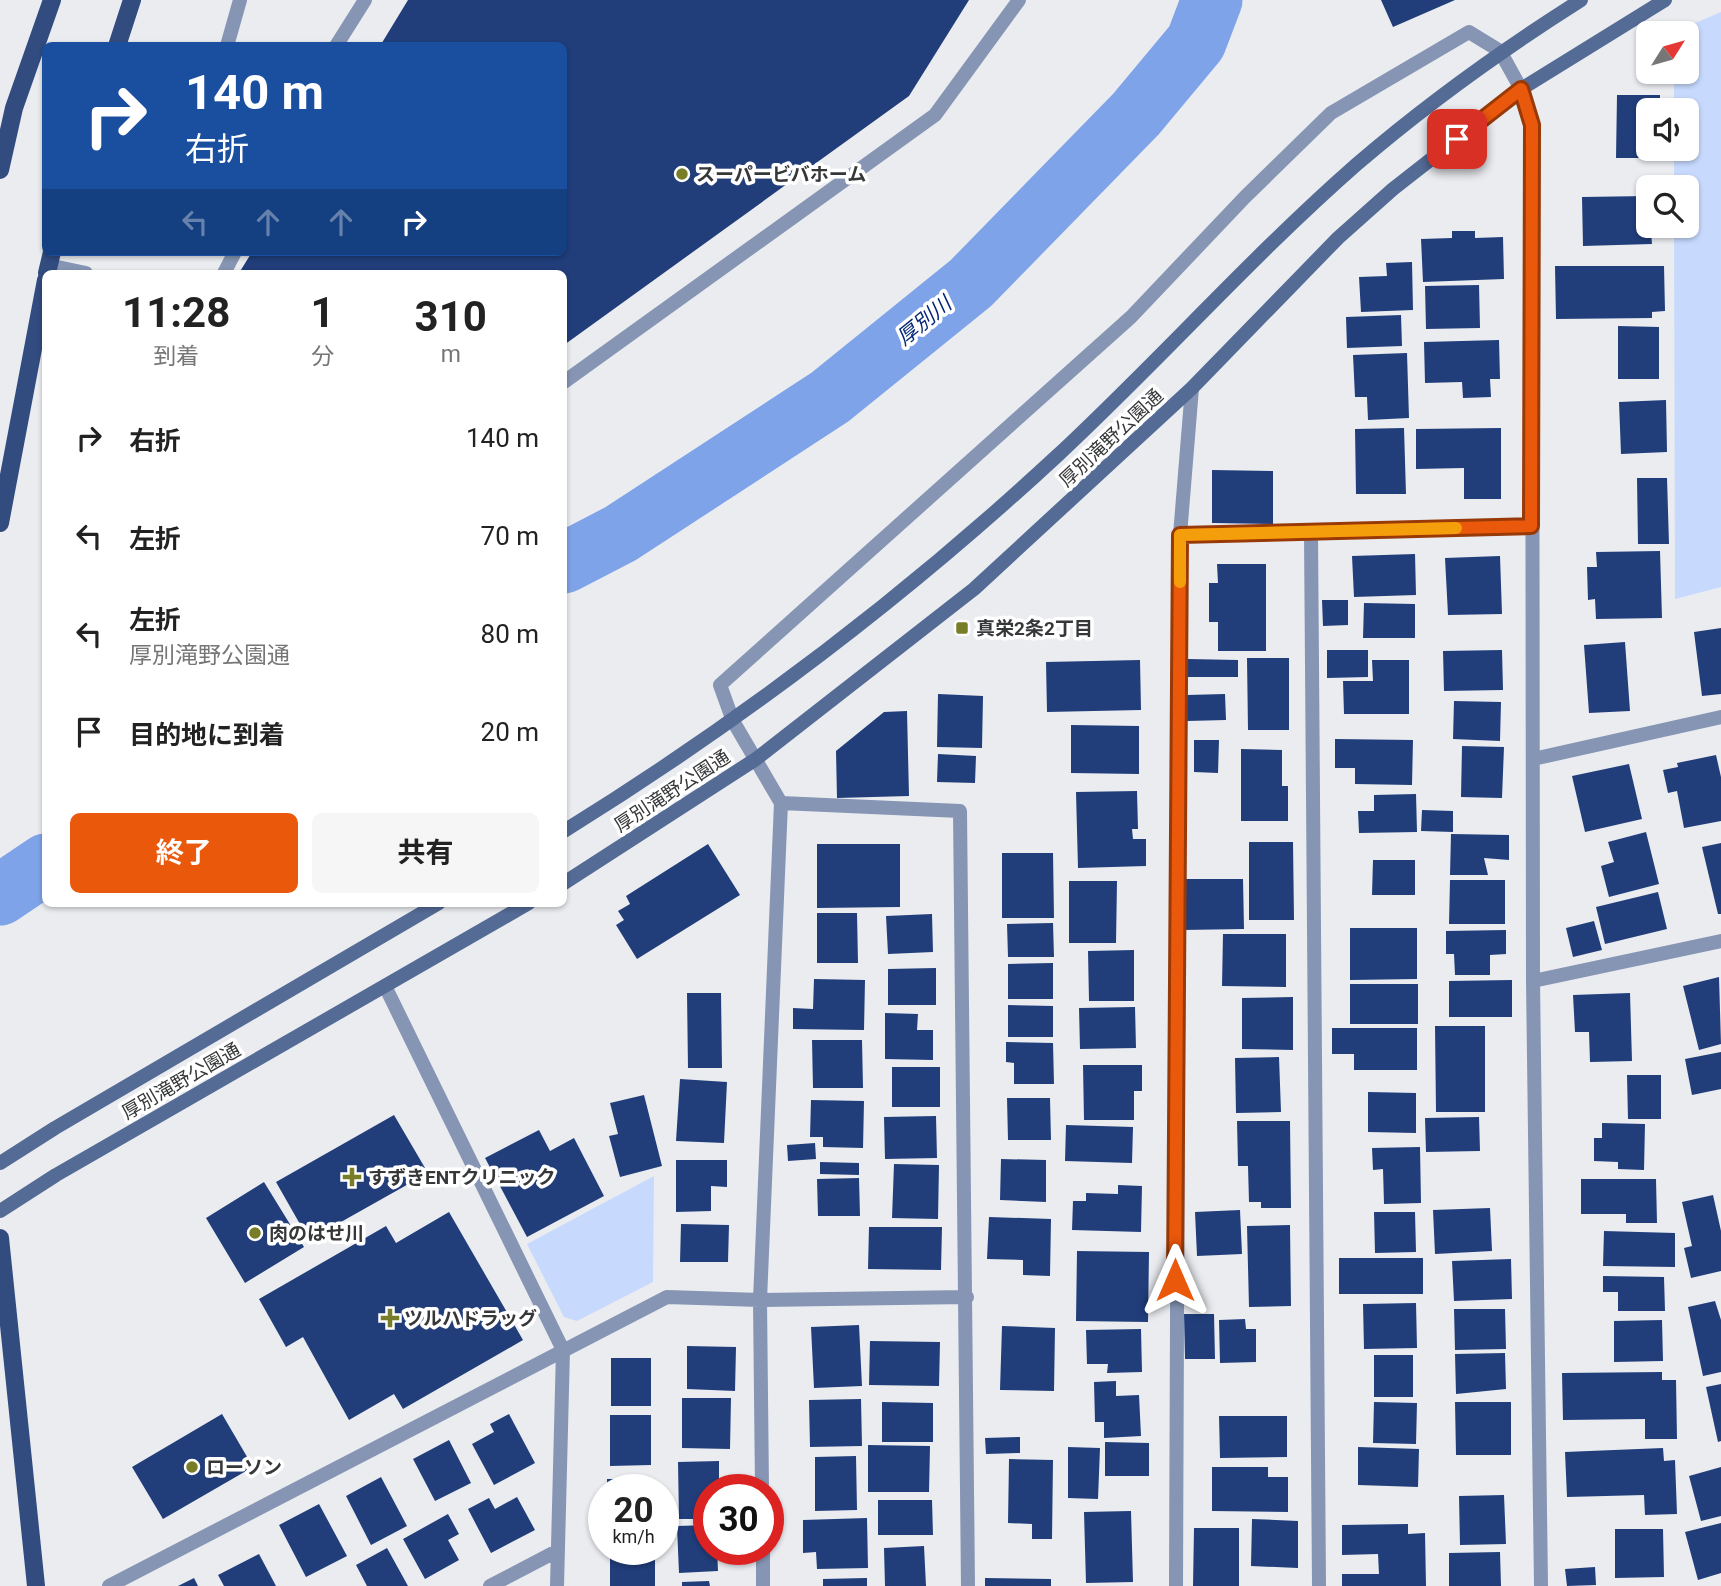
<!DOCTYPE html>
<html lang="ja">
<head>
<meta charset="utf-8">
<style>
  :root { --surface:#fff; --page:#f6f6f6; --text:#222; --muted:#767676; --accent:#ea580c }
  body { margin:0; font-family:Roboto,"Noto Sans JP",sans-serif; background:var(--page); color:var(--text); height:100vh; display:flex; flex-direction:column; font-size:26px; white-space:nowrap }
  * { box-sizing:border-box; margin:0 }
  p { font-size:23px; color:var(--muted) }
  .icon { flex:none; width:38px; height:38px; fill:none; stroke:currentColor; stroke-width:2; stroke-linecap:round; stroke-linejoin:round }
  .map { position:relative; flex:1; overflow:hidden }
  .side { position:absolute; left:42px; top:270px; width:525px; height:637px; display:flex; flex-direction:column; background:var(--surface); border-radius:10px; box-shadow:0 2px 5px #0004 }
  .side>* { flex:none }
  .guide { position:absolute; left:42px; top:42px; width:525px; height:214px; border-radius:10px; box-shadow:0 2px 5px #0004; background:#1a4fa0; color:#fff; overflow:hidden }
  .needle { width:46px; rotate:53deg }
  .controls { position:absolute; left:1636px; top:21px; display:grid; gap:14px }
  .controls a { display:grid; place-items:center; width:63px; height:63px; border-radius:10px; background:var(--surface); box-shadow:0 2px 5px #0004; font-size:35px }
  .speed { position:absolute; left:588px; top:1474px; display:flex; gap:14px; font-size:35px; font-weight:700; text-align:center }
  .speed>* { display:grid; place-content:center; width:91px; height:91px; border-radius:50%; background:var(--surface); box-shadow:0 2px 5px #0004; line-height:1 }
  .speed small { font-size:18px; font-weight:400 }
  .speed .limit { border:10px solid #d22; background:#fff; color:#111 }
  .pin { position:absolute; display:grid; place-items:center; width:60px; height:60px; color:#fff; margin:-30px; border-radius:14px; box-shadow:0 4px 10px #0006 }
  .me { position:absolute; width:77px; margin:-38px; rotate:0deg; stroke-linejoin:round; filter:drop-shadow(0 0 5px #0008) }
  .turn { display:flex; align-items:center; gap:24px; height:147px; padding:0 28px; font-size:32px }
  .turn .icon { width:91px; height:91px; stroke-width:2.5 }
  .turn b { display:block; font-size:49px; line-height:60px }
  .lanes { display:flex; align-items:center; height:66px; padding:0 28px; background:#0003; justify-content:center; gap:35px; direction:ltr }
  .lanes .off { opacity:.35 }
  .eta { display:flex; justify-content:space-evenly; align-items:center; height:119px; text-align:center }
  .eta b { font-size:42px; font-weight:700; line-height:49px }
  .cta { display:flex; gap:14px; margin-top:auto; padding:14px 28px }
  .cta a { flex:1; height:80px; border-radius:10px; background:var(--accent); color:#fff; font-size:28px; font-weight:700; line-height:80px; text-align:center }
  .cta a+a { background:var(--page); color:var(--text) }
  ul { padding:0; list-style:none }
  li { display:flex; align-items:center; gap:21px; height:98px; padding:0 28px }
  li div { flex:1 }
  li b { display:block; font-size:26px }
  li em { font-style:normal }
  .map>svg:first-child { display:block }
</style>
</head>
<body>
<div class="map">
<svg width="1721" height="1586" viewBox="0 0 1721 1586">
  <rect width="100%" height="100%" fill="#eaecf0"/>
  <!-- green -->
  <path fill="#c7dafe" d="M1721,12V587L1675,599L1674,226H1687V187H1674V149H1687V110H1674V72H1687V33L1674,32Z
    M654,1176L653,1282L577,1321L564,1317L527,1244Z"/>
  <g fill="none" stroke-linecap="round" stroke-linejoin="round">
    <!-- river -->
    <path stroke="#7fa3e8" stroke-width="61" d="M564,563L620,534L830,397L971,283L1136,114L1196,42L1212,0
      M0,895L46,864"/>
  </g>
  <!-- building -->
  <path fill="#213e7b" d="M408,0H969L909,96L564,345V273H239L252,252H564V46H380Z
    M1381,0H1455L1393,27Z
    M1617,95H1660V110H1648V149H1660V158H1616Z
    M1648,196L1652,244L1583,246L1582,197Z
    M1452,231H1475V238L1503,237L1504,279L1423,282L1421,239L1452,238Z
    M1412,262L1413,310L1361,312L1359,277L1387,276L1386,263Z
    M1555,266H1664L1665,311L1652,312V318L1556,319Z
    M1479,285L1480,328L1426,329L1425,286Z
    M1401,315L1402,346L1347,348L1346,317Z
    M1618,326L1659,327V379H1618Z
    M1499,340L1500,379H1490L1491,397L1463,398L1462,382L1425,383L1424,342Z
    M1407,353L1409,418L1368,420L1367,397H1355L1353,355Z
    M1666,400L1667,452L1621,454L1619,402Z
    M1404,428L1406,494H1356L1355,429Z
    M1501,428V499H1464V468L1416,469V429Z
    M1212,470L1273,471V524L1212,523Z
    M1637,478H1667L1669,544H1638Z
    M1660,551L1662,618L1596,619L1595,599L1588,600L1587,567H1597L1596,552Z
    M1415,554L1416,595L1354,597L1352,556Z
    M1500,556L1502,614L1448,615L1445,558Z
    M1217,564H1266V651H1218V622H1209V583H1218Z
    M1322,600H1348V625L1323,626Z
    M1364,603L1415,604V638H1363Z
    M1721,628V694L1702,696L1694,632Z
    M1625,642L1630,711L1589,713L1584,645Z
    M1327,650H1368V677L1327,678Z
    M1502,650L1503,690L1444,691L1443,651Z
    M1247,658H1289V730H1248Z
    M1188,659L1238,660V677H1188Z
    M1140,660L1141,710L1047,712L1046,662Z
    M1372,660H1409V714H1344L1343,681H1373Z
    M938,694L983,696L982,748L937,747Z
    M1225,694L1226,720L1187,721V695Z
    M1454,701L1501,702L1500,741L1453,739Z
    M907,711L909,796L837,798L836,751L884,712Z
    M1071,725L1139,726V774L1071,773Z
    M1335,739L1413,740L1412,785L1355,784V768H1335Z
    M1194,740H1219L1218,773L1194,772Z
    M1462,746L1504,747L1502,798L1461,797Z
    M1241,749L1282,750V786H1288V821H1241Z
    M938,754L976,756L975,783L937,782Z
    M1716,755L1721,777V821L1684,828L1677,791L1668,793L1663,770L1678,767L1677,763Z
    M1629,764L1642,819L1585,832L1572,776Z
    M1137,791L1138,829H1132L1133,839H1146V866L1078,868L1076,792Z
    M1416,794L1417,832L1359,833L1358,811H1374V795Z
    M1422,810L1453,811V832L1421,831Z
    M1646,832L1659,884L1609,897L1601,866L1614,862L1608,842Z
    M1451,834L1509,835V860L1484,858L1488,875H1450Z
    M1249,842H1293L1294,920H1249Z
    M1721,843V914H1718L1702,847Z
    M708,844L740,895L637,959L616,925L624,920L618,911L630,904L626,896Z
    M817,844H900V907L817,908Z
    M1002,853H1053L1054,918H1002Z
    M1373,860H1415V895H1372Z
    M1182,879H1243L1244,929L1182,930Z
    M1450,880H1505V924H1449Z
    M1069,881H1117L1116,943H1069Z
    M1658,892L1667,929L1605,944L1596,907Z
    M817,913H857L858,963H817Z
    M932,914L933,952L888,954L886,916Z
    M1594,921L1602,950L1573,957L1566,928Z
    M1053,923L1054,957H1008L1007,924Z
    M1350,928H1417V979L1350,980Z
    M1506,930V954L1490,955V975H1455L1454,954H1446V931Z
    M1223,934H1286V987L1222,986Z
    M1134,950V1001H1089L1088,951Z
    M1053,963V999H1008V964Z
    M936,968V1005H888V969Z
    M1719,977L1721,1044L1699,1050L1683,986Z
    M814,979L865,980L864,1030L793,1029V1008L813,1009Z
    M1512,980V1017H1449V981Z
    M1350,984H1418V1024H1350Z
    M687,993H721L722,1068H688Z
    M1630,993L1632,1061L1590,1062L1589,1032H1575L1573,995Z
    M1293,997V1050L1242,1049V998Z
    M1008,1005L1053,1006V1037H1008Z
    M1135,1007L1136,1048L1080,1049L1079,1008Z
    M885,1013L918,1014L917,1030H933V1060L885,1059Z
    M1435,1026H1485V1112H1436Z
    M1332,1028H1417V1070H1354V1054H1332Z
    M812,1040H862L863,1088H813Z
    M1006,1042L1053,1043L1054,1084H1014V1063L1006,1062Z
    M1721,1052V1089L1692,1095L1685,1059Z
    M1279,1057L1281,1112L1236,1113L1235,1058Z
    M1083,1065H1142V1091H1134V1120H1084Z
    M892,1067H940V1107H892Z
    M1627,1075H1661V1119H1628Z
    M680,1079L727,1082L724,1143L676,1141Z
    M1368,1092L1416,1093V1133L1368,1132Z
    M644,1095L662,1166L620,1177L609,1136L618,1134L610,1103Z
    M1007,1098H1050L1051,1140H1008Z
    M811,1100L864,1101L863,1148L823,1147V1137H810Z
    M394,1115L428,1173L309,1240L276,1182Z
    M936,1116L937,1158L885,1159L884,1117Z
    M1479,1117L1480,1151L1426,1152L1425,1118Z
    M1237,1121H1290L1291,1208H1261V1202H1249L1248,1166H1238Z
    M1602,1123L1645,1124L1644,1170L1618,1169V1162L1594,1161V1138H1602Z
    M1066,1125L1133,1127L1132,1163L1065,1161Z
    M539,1130L550,1151L574,1138L604,1196L527,1237L485,1158Z
    M815,1143L816,1159L788,1161L787,1145Z
    M1420,1147L1421,1203L1384,1204L1383,1169L1373,1170L1372,1148Z
    M1001,1159L1046,1160V1202L1000,1200Z
    M676,1160H727V1187L711,1186V1211L676,1212Z
    M820,1162L859,1163V1175L820,1174Z
    M894,1164L939,1165L938,1219L892,1218Z
    M859,1178L860,1216H818L817,1179Z
    M1581,1179H1656L1657,1223H1626V1214H1581Z
    M264,1182L304,1247L245,1283L206,1218Z
    M1118,1185L1142,1186L1141,1232L1072,1230L1073,1201H1086V1193L1118,1194Z
    M1713,1195L1721,1231V1271L1691,1278L1684,1248L1692,1246L1682,1202Z
    M1490,1208L1492,1251L1435,1254L1433,1210Z
    M1240,1210L1242,1254L1197,1256L1195,1212Z
    M449,1212L523,1340L403,1409L394,1394L349,1420L303,1337L286,1347L259,1299L386,1226L396,1243Z
    M1374,1212H1415L1416,1252L1375,1253Z
    M989,1217L1051,1219L1050,1276L1023,1275V1260L987,1259Z
    M681,1224L729,1225L728,1262H680Z
    M1290,1225L1291,1306L1249,1307L1247,1226Z
    M869,1227H942L941,1270L868,1269Z
    M1604,1231L1675,1233V1267L1603,1266Z
    M1077,1251L1149,1252L1148,1322L1076,1321Z
    M1339,1258H1423V1294H1339Z
    M1511,1259L1512,1299L1454,1301L1452,1261Z
    M1603,1276L1664,1277L1665,1311H1618V1292H1603Z
    M1715,1301L1721,1320V1372L1703,1376L1688,1307Z
    M1416,1303L1417,1348L1364,1349L1363,1304Z
    M1454,1309H1505L1506,1349L1455,1350Z
    M1184,1314H1214L1215,1359H1185Z
    M1245,1319L1246,1329H1256V1362L1220,1363L1219,1320Z
    M1662,1320L1663,1361L1614,1362V1321Z
    M859,1325L862,1386L814,1388L811,1327Z
    M1002,1326L1055,1328L1054,1391L1000,1390Z
    M1141,1329L1142,1372L1107,1373L1108,1364H1087L1086,1330Z
    M870,1341L940,1342L939,1386L869,1385Z
    M687,1346L736,1347L735,1391L687,1389Z
    M1505,1353L1506,1389L1456,1394L1455,1354Z
    M1374,1355H1413V1397H1374Z
    M611,1358H651V1406H611Z
    M1662,1372V1380H1676L1677,1439H1645V1419L1563,1420L1562,1373Z
    M1116,1381V1396L1139,1395L1141,1436L1104,1438V1422H1095L1094,1382Z
    M1721,1384V1441L1718,1442L1706,1387Z
    M682,1398H731L730,1449L682,1448Z
    M861,1399L862,1446L810,1447L809,1400Z
    M882,1402L933,1403V1442H882Z
    M1374,1402L1417,1403L1416,1444L1373,1443Z
    M1455,1402H1511V1455H1456Z
    M222,1414L253,1467L163,1519L132,1467Z
    M509,1414L535,1463L494,1485L472,1444L494,1432L490,1424Z
    M610,1415H651V1465L610,1466Z
    M1219,1416H1287V1457L1220,1458Z
    M1020,1437V1453L986,1454L985,1438Z
    M449,1440L471,1483L435,1501L413,1459Z
    M1105,1442L1149,1443V1476H1105Z
    M868,1445L930,1446L929,1492H868Z
    M1068,1447L1100,1448L1098,1499L1068,1498Z
    M1358,1447L1419,1449L1418,1487L1358,1485Z
    M1663,1448L1664,1461L1675,1460L1677,1514L1645,1515L1644,1495L1567,1497L1565,1452Z
    M856,1456L857,1510L815,1511V1457Z
    M1009,1459L1053,1460L1052,1539H1032V1524L1008,1523Z
    M719,1461V1489H709V1519H679L678,1462Z
    M1212,1467H1268V1477H1288V1512L1212,1511Z
    M1721,1467V1516L1701,1521L1689,1476Z
    M381,1477L407,1526L371,1545L346,1496Z
    M607,1479H652V1489H607Z
    M1504,1495L1506,1544L1460,1545L1459,1496Z
    M517,1497L535,1530L491,1553L468,1509L489,1498L495,1509Z
    M878,1500H932L933,1535H878Z
    M319,1504L347,1556L306,1577L279,1525Z
    M1131,1511L1133,1582L1086,1583L1084,1512Z
    M448,1514L459,1534L448,1540L459,1560L425,1579L403,1539Z
    M867,1518L868,1568L817,1569L816,1552L803,1553V1520Z
    M1252,1519L1298,1521V1568L1251,1566Z
    M1721,1523V1573L1698,1580L1685,1532Z
    M1408,1524V1534L1425,1533L1426,1586H1342V1574H1379L1378,1554L1342,1555V1525Z
    M709,1525V1549H717L718,1571L679,1573L677,1526Z
    M1194,1528H1239V1586H1193Z
    M1615,1529H1663L1664,1577L1615,1578Z
    M924,1546L926,1586H885L884,1548Z
    M387,1548L408,1586H367L356,1565Z
    M610,1549H655V1586H610Z
    M1500,1552L1501,1586H1449V1553Z
    M259,1554L276,1586H224L218,1575Z
    M1595,1567L1596,1585L1567,1586L1565,1569Z
    M194,1578L198,1586H178Z
    M867,1578V1586H823V1579Z
    M985,1578L1051,1579V1586H985Z
    M709,1581L710,1586H682V1582Z"/>
  <g fill="none" stroke-linecap="round" stroke-linejoin="round">
    <!-- service -->
    <path stroke="#8595b3" stroke-width="14" d="M227,46L240,0
      M336,46L365,0
      M48,265L86,273
      M224,273L235,252
      M564,382L935,115L1019,0"/>
    <!-- minor -->
    <path stroke="#8595b3" stroke-width="14" d="M1311,533L1319,1586
      M1180,535L1192,388
      M1533,759L1721,717
      M781,803L960,811L968,1586
      M1533,981L1721,941
      M385,986L563,1350L557,1586
      M762,1489L760,1300L781,803L733,721L720,685L1131,317L1245,197L1331,113L1469,32L1500,51L1521,89L1532,125L1533,981L1541,1586
      M763,1549V1586
      M109,1586L667,1297L760,1300L967,1297
      M490,1586L557,1551
      M1176,1586L1180,535L1531,526"/>
    <!-- secondary -->
    <path stroke="#546b96" stroke-width="14" d="M564,831C740,722 906,596 1058,455C1160,360 1252,256 1357,164C1428,103 1502,50 1581,0
      M564,883L756,759L974,589L1192,388L1338,238L1393,189L1521,89L1665,0
      M0,1163L55,1128L439,903
      M0,1211L56,1175L529,903"/>
    <!-- primary -->
    <path stroke="#324c80" stroke-width="18" d="M117,46L132,0
      M0,170L14,108L52,0
      M47,273L52,252
      M0,523L46,280
      M0,1238L36,1586"/>
  </g>
  <g fill="none" stroke-linecap="round" stroke-linejoin="round">
    <defs>
      <path id="route" d="M1175,1280L1180,535L1531,526L1532,125L1521,89L1457,139"/>
    </defs>
    <!-- route casing -->
    <use href="#route" stroke="#983908" stroke-width="18"/>
    <!-- route -->
    <use href="#route" stroke="#ea580c" stroke-width="12"/>
    <!-- slow -->
    <path stroke="#f59e0b" stroke-width="12" d="M1180,582V535L1456,528"/>
  </g>
  <!-- markers -->
  <g fill="#787d27" stroke="#fff" stroke-width="2.5">
    <circle cx="682" cy="174" r="7"/>
    <rect x="955" y="621" width="14" height="14" rx="3.5"/>
    <path d="M348.5 1166.5h7v7h7v7h-7v7h-7v-7h-7v-7h7z"/>
    <circle cx="255" cy="1233" r="7"/>
    <path d="M386.5 1307.5h7v7h7v7h-7v7h-7v-7h-7v-7h7z"/>
    <circle cx="192" cy="1467" r="7"/>
  </g>
  <g text-anchor="middle" dominant-baseline="central" stroke-width="7" stroke-linejoin="round" paint-order="stroke">
    <!-- poi labels -->
    <g font-size="19" font-weight="bold" fill="#363738" stroke="#fff" text-anchor="start">
      <text x="696" y="174">スーパービバホーム</text>
      <text x="976" y="628">真栄2条2丁目</text>
      <text x="368" y="1177">すずきENTクリニック</text>
      <text x="269" y="1233">肉のはせ川</text>
      <text x="404" y="1318">ツルハドラッグ</text>
      <text x="206" y="1467">ローソン</text>
    </g>
    <!-- street labels -->
    <g font-size="19" fill="#363738" stroke="#fff">
      <text transform="translate(1111 438) rotate(-43)">厚別滝野公園通</text>
      <text transform="translate(672 791) rotate(-33)">厚別滝野公園通</text>
      <text transform="translate(181 1081) rotate(-30)">厚別滝野公園通</text>
    </g>
    <!-- water labels -->
    <g font-size="21" font-style="italic" fill="#052775" stroke="#fff">
      <text transform="translate(924 321) rotate(-39)">厚別川</text>
    </g>
  </g>
</svg>
<div class="controls">
<a><svg class="needle" viewBox="-14 -14 28 28"><path d="M0-13l5 13h-10z" fill="#e53935"/><path d="M0 13l5-13h-10z" fill="#767676"/></svg></a>
<a><svg class="icon" aria-label="sound" viewBox="0 0 24 24"><path d="M4 9h4l5-4v14l-5-4H4zM17 9q2 3 0 6"/></svg></a>
<a><svg class="icon" aria-label="search" viewBox="0 0 24 24"><circle cx="10" cy="10" r="6"/><path d="M15 15l6 6"/></svg></a>
</div>
<div class="speed"><div>20<small>km/h</small></div><div class="limit">30</div></div>
<div class="pin" style="left:1457px;top:139px;background:#d93025"><svg class="icon" aria-label="arrive" viewBox="0 0 24 24"><path d="M6 21V4h12l-3 4 3 4H6"/></svg></div>
<svg class="me" style="left:1175px;top:1280px" viewBox="-20 -20 40 40"><path d="M0-17L14 15 0 8-14 15z" fill="#ea580c" stroke="#fff" stroke-width="4"/></svg>
<div class="guide">
<div class="turn"><svg class="icon" aria-label="right" viewBox="0 0 24 24"><path d="M7 20v-9h11M14 6l5 5-5 5"/></svg><div><b>140 m</b>右折</div></div>
<div class="lanes"><svg class="icon off" aria-label="left" viewBox="0 0 24 24"><path d="M17 20v-9H6M10 6l-5 5 5 5"/></svg><svg class="icon off" aria-label="ahead" viewBox="0 0 24 24"><path d="M12 20V5M6 11l6-6 6 6"/></svg><svg class="icon off" aria-label="ahead" viewBox="0 0 24 24"><path d="M12 20V5M6 11l6-6 6 6"/></svg><svg class="icon" aria-label="right" viewBox="0 0 24 24"><path d="M7 20v-9h11M14 6l5 5-5 5"/></svg></div>
</div>
<section class="side">
<div class="eta">
<div><b>11:28</b><p>到着</p></div>
<div><b>1</b><p>分</p></div>
<div><b>310</b><p>m</p></div>
</div>
<ul>
<li><svg class="icon" aria-label="right" viewBox="0 0 24 24"><path d="M7 20v-9h11M14 6l5 5-5 5"/></svg><div><b>右折</b></div><em>140 m</em></li>
<li><svg class="icon" aria-label="left" viewBox="0 0 24 24"><path d="M17 20v-9H6M10 6l-5 5 5 5"/></svg><div><b>左折</b></div><em>70 m</em></li>
<li><svg class="icon" aria-label="left" viewBox="0 0 24 24"><path d="M17 20v-9H6M10 6l-5 5 5 5"/></svg><div><b>左折</b><p>厚別滝野公園通</p></div><em>80 m</em></li>
<li><svg class="icon" aria-label="arrive" viewBox="0 0 24 24"><path d="M6 21V4h12l-3 4 3 4H6"/></svg><div><b>目的地に到着</b></div><em>20 m</em></li>
</ul>
<div class="cta"><a>終了</a><a>共有</a></div>
</section>
</div>
</body>
</html>
